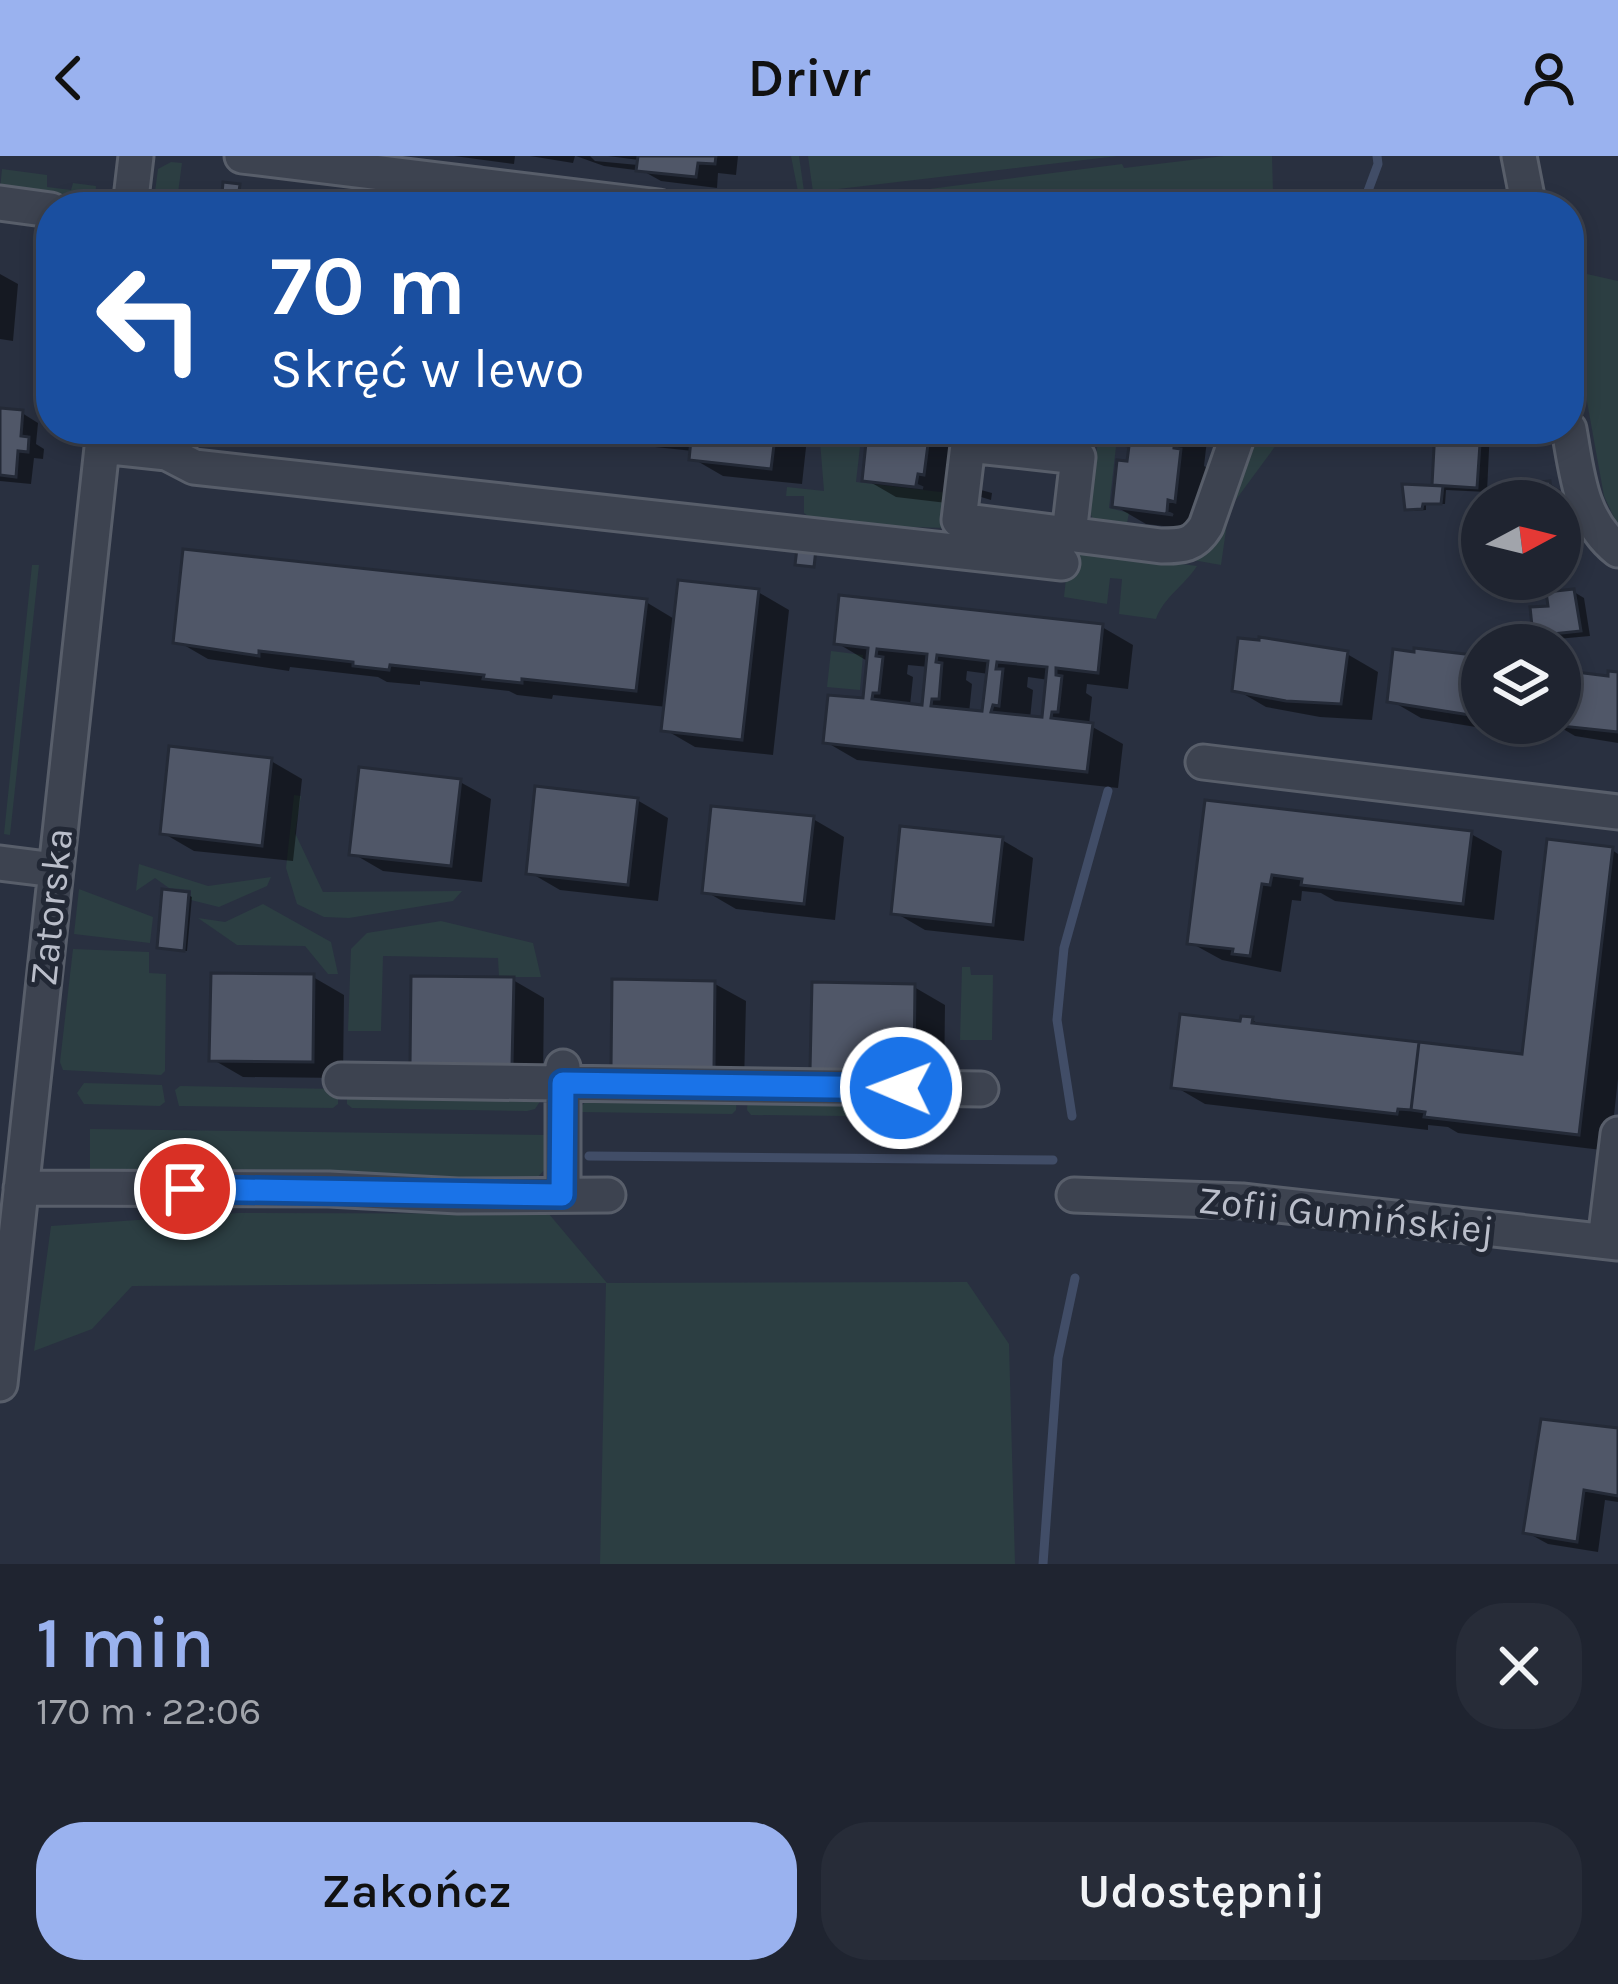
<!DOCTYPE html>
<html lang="pl">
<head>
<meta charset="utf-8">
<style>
  :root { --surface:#1f2430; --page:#272c38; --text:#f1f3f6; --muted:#a1a4ab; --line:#3c414c; --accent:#9ab2ef }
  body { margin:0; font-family:Karla,sans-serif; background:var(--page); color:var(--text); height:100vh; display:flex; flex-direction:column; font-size:45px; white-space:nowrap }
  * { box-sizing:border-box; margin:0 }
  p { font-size:39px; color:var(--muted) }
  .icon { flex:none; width:66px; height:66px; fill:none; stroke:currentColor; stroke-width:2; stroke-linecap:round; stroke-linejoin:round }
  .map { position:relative; height:1408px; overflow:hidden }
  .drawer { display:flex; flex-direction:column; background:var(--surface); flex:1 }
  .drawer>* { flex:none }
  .banner { position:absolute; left:36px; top:36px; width:1548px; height:252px; border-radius:48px; box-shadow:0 6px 18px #0003,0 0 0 3px var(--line); background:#1a4fa0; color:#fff; overflow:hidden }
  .needle { width:78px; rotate:83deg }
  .fabs { position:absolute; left:1461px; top:324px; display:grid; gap:24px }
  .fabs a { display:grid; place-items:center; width:120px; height:120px; border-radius:50%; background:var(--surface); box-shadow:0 6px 18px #0003,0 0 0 3px var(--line); font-size:60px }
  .pin { position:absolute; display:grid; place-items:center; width:102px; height:102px; color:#fff; margin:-51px; border:6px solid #fff; border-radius:50%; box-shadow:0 3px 12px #0007 }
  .me { position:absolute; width:132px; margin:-66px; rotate:271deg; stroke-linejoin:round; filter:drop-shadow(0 0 9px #0008) }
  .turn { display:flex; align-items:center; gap:42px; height:252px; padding:0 36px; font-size:54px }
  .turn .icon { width:156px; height:156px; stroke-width:2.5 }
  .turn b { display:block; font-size:84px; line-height:102px }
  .round { display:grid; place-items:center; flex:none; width:126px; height:126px; border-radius:48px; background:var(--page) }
  .head { display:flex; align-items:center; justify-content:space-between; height:204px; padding:0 36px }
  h1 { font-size:72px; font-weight:600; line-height:90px; color:var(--accent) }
  .cta { display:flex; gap:24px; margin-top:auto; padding:24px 36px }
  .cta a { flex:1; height:138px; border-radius:48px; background:var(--accent); color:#111; font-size:48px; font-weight:600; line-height:138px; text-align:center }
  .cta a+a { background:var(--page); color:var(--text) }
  header { display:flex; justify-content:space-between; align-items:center; height:156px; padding:0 36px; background:var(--accent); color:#111; font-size:54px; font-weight:600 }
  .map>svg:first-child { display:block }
</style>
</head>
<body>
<header><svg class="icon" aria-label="back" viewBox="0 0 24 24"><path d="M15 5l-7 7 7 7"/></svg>Drivr<svg class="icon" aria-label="person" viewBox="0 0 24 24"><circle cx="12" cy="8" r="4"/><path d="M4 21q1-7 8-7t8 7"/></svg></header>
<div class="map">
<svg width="1618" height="1408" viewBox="0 0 1618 1408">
  <rect width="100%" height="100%" fill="#293040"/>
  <!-- green -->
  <path fill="#2c3e42" d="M791,0H799L806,49L1122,8L1124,12L1224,0H1272L1273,37L1277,38L1278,51H1076L949,36L940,40L939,51H801Z
    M808,0H1118L813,36Z
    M171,6L182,7L178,37L216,43L215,51H153L158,13Z
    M2,13L47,19V31L71,34L73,27L96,30L95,44L0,33Z
    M1569,114L1618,125V370L1604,340L1569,146Z
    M819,273H862L856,326L949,337L945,372L818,368L804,357V340H786L787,331L824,335Z
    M1099,273H1118L1109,352L1129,357L1127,367L1094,365L1090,357Z
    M1254,273H1285V277L1229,353L1221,409L1187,403Z
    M1069,394L1197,410C1185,429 1163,442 1156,463L1119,458L1122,423L1110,422L1107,448L1064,441Z
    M32,409H39L10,679L4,678Z
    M831,495L863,499L860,534L827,531Z
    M294,639L301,640L295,677L323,736L462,735L453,745L349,762L324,761L297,748L286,712Z
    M139,708L208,730L271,721L267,730L219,751L191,744V734L169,732L155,722L136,735Z
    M79,733L153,761L150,787L74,778Z
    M263,748L331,786L338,818H328L305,790L237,789L198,762L225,766Z
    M441,765L533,787L541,821H499L498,802L383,800L381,875H348L351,793L367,777Z
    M73,793L149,796V817L166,818L165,915L161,919L63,914L60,906Z
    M962,811H970L971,819H993L992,884H960Z
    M84,927L162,929L165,946L160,950L84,948L77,937Z
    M180,930L338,933V948L333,952L179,950L175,934Z
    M347,936L538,941L541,944L535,953L527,955L352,952L347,948Z
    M748,940L935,942V957L930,961L751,959L747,954Z
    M590,941H737L736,954L732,958L576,956Z
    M90,973L548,979L547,1011L535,1024L460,1026L332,1014L90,1013Z
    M238,1057L549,1058L607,1127L967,1126L1009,1188L1015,1408H600L606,1127L132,1130L92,1173L34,1195L51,1070Z"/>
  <!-- shadow -->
  <path fill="#0007" fill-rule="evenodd" d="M454,0H515L514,8Z
    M530,0H575L573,7Z
    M576,0H590L595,5L638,9L639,4L608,0H738L736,19L718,17L717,32L661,25L643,15L604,10Z
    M0,118L18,128L13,185L0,183Z
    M0,255L22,257L38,267L36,288L44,293L43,303L34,302L31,328L0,325Z
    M484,273H808L802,328L723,320L692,302L693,295Z
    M881,273H955L947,347L896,341L865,323Z
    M1124,273H1215L1214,285L1207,284L1204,310L1211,314L1197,374L1146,368L1115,350L1130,308L1132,293L1122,287Z
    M1438,273H1490L1487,336L1446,334L1445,348H1426V354L1412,355L1408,353L1435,333Z
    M1550,328L1560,334L1563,366L1560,345H1499Z
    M981,334L992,337L991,344L981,341Z
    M758,436L789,454L773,599L695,591L664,573L667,551L553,539L552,543L517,539L509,535L420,525V529L387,526L378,521L290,511L289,515L208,503L177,485L646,446L676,464Z
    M1574,436L1584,442L1590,480L1546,484L1536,479L1551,453Z
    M1102,471L1133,489L1128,533L1087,528L1086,537L1092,541L1089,569L1123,588L1118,632L857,604L826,586L865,546L869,506L837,487ZM908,509L929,511L925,552L910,550L913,521L907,518ZM967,515L989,518L985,558L969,557L972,528L966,524ZM1028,521L1049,524L1044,565L1030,563L1033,534L1027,531Z
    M1347,498L1378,516L1372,564L1320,561L1266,551L1235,533Z
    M1417,499L1482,506V567H1528L1527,574L1506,572V576L1421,562L1390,544Z
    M1618,519V587L1575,580L1553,567H1560V522L1611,523Z
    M271,605L302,623L293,705L194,695L163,677Z
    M460,626L491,643L482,726L383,715L352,697Z
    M637,644L668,662L658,745L560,734L529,716Z
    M1208,647L1471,678L1502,695L1494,764L1335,745L1321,737L1302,735L1301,745L1292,744L1281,816L1222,804L1191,787Z
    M813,663L844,681L835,764L736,753L705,735Z
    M1002,684L1033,702L1024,785L925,774L894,756Z
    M1612,694L1618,698V923L1610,995L1458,977L1448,971L1428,969V974L1205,948L1174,930L1252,864L1264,871L1525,901Z
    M188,739L192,741L187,795L164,793Z
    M313,821L344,839L343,922L243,921L212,903Z
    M513,824L544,842L543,926L444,924L413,906Z
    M715,828L746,845L744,929L645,927L614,910Z
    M914,831L945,849L944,932L844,930L814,912Z
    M1618,1275V1346L1605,1344L1598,1396L1548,1388L1526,1376Z"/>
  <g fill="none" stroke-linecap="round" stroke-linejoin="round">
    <!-- stream -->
    <path stroke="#414d67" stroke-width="9" d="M1362,51L1378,8L1377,0
      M1072,960L1057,864L1064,792L1108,635
      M589,1000L1053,1004
      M1043,1408L1058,1202L1075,1122"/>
  </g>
  <!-- building -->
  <path fill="#505768" stroke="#242a37" stroke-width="3" fill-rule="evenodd" d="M638,0H716L715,8L698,7L696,21L636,15Z
    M223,26L240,28L237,51L221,49Z
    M0,252L23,254L21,280L29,281L28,296L18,295L16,321L0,319Z
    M692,273H776L771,313L689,304Z
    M878,273H930L924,319L918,318L916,329L923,332L862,325L867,277L877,278Z
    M1121,273H1176V279L1182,280L1175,281L1174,292L1181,293L1175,346L1168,344L1167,356L1173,359L1112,351L1117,304L1127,305L1129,290L1119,289Z
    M1435,273H1481L1477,332L1432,329Z
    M1550,325L1552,345H1495L1494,331Z
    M1402,328L1443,330L1441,348H1423L1422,353L1405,354Z
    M797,392L816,393L814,411L795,409Z
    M183,393L647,443L636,535L522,523V527L483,523L484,519L390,509L389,514L353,510V506L259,495V500L173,487Z
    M678,424L759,433L742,584L661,575Z
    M1574,433L1581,475L1533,480L1530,451L1548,450L1546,436Z
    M839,439L1103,468L1098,517L1056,512V519L1062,520L1058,556H1052L1051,562L1093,567L1087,616L823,587L828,539L863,542L868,492L834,488ZM877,493L927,498L922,549L872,543L873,537H879L883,501L876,500ZM937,499L988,505L982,555L931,550L932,543H939L942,507L936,506ZM997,506L1047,511L1042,561L991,556L993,549L999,550L1003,513H996Z
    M1259,481L1348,495L1341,548L1286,545L1232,535L1238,482L1259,484Z
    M1414,492L1482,500V557L1476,556V560L1387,546L1393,493L1414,496Z
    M1568,515L1608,520V515L1618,516V576L1561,570L1560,519L1567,520Z
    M169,590L272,602L262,690L160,678Z
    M359,611L461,623L451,710L349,699Z
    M535,630L638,642L628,729L526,718Z
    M1205,644L1472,675L1463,748L1301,729L1302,723L1272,719L1270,729L1262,728L1250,800L1232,798L1233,793L1187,788Z
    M711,650L814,660L804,748L702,737Z
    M900,670L1003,681L993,769L891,758Z
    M1547,683L1613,691L1579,979L1424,961L1425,956L1411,954L1419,886L1522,898Z
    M162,733L189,736L184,795L157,792Z
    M211,817L314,818L313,906L209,905Z
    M411,820L514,821L512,909L410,908Z
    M612,823L715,825L714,913L611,911Z
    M812,826L915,828L914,916L810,914Z
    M1180,858L1240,865L1241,860L1253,861L1252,867L1419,886L1411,954L1398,953L1397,958L1171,932Z
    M1541,1263L1618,1272V1340L1584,1334L1577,1386L1523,1377Z"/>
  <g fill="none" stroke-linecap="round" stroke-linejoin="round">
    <defs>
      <path id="minor" d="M242,0L659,51
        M1519,0L1529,51
        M0,47L51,54
        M130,51L136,0
        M1569,273C1577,317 1580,364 1618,394
        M102,290L167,297L194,311L1062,407
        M1069,378L1078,301L968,289L959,364L1161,390C1182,390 1194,390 1206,370L1240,273
        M1203,606L1618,656
        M0,707L55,714
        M341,924L981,933
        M21,1032L329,1033L458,1040L608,1039
        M563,1039V911
        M1074,1039L1242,1045L1618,1087
        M1605,1085L1618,978
        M0,1228L104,273"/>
    </defs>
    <!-- minor casing -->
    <use href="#minor" stroke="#585e6a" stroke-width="39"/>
    <!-- minor -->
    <use href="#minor" stroke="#3d4350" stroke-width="33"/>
  </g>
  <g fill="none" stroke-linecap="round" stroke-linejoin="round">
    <defs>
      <path id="route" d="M185,1033L562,1039L563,927L901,932"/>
    </defs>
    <!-- route casing -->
    <use href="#route" stroke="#114b97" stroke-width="30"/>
    <!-- route -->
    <use href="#route" stroke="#1a73e8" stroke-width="21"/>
  </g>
  <g text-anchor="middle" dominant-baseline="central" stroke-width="10" stroke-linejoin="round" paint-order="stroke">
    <!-- street labels -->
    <g font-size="39" fill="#babeca" stroke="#222835">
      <text transform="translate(51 751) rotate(-84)">Zatorska</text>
      <text transform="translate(1346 1059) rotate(6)">Zofii Gumińskiej</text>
    </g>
  </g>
</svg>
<div class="fabs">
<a><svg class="needle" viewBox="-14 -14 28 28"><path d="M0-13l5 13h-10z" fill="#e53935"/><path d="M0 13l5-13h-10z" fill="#a1a4ab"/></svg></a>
<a><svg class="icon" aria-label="layers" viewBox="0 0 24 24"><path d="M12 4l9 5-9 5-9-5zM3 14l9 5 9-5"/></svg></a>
</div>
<div class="pin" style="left:185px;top:1033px;background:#d93025"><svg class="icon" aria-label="arrive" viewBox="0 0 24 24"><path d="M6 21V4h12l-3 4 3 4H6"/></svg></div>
<svg class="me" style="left:901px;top:932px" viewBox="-20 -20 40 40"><circle r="17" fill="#1a73e8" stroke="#fff" stroke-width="3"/><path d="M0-11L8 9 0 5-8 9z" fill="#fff"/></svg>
<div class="banner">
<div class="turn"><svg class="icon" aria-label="left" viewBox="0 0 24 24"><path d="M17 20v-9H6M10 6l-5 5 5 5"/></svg><div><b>70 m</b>Skręć w lewo</div></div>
</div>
</div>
<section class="drawer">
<div class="head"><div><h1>1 min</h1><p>170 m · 22:06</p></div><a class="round"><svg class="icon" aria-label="close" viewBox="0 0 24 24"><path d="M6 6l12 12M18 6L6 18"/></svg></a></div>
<div class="cta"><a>Zakończ</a><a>Udostępnij</a></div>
</section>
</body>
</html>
